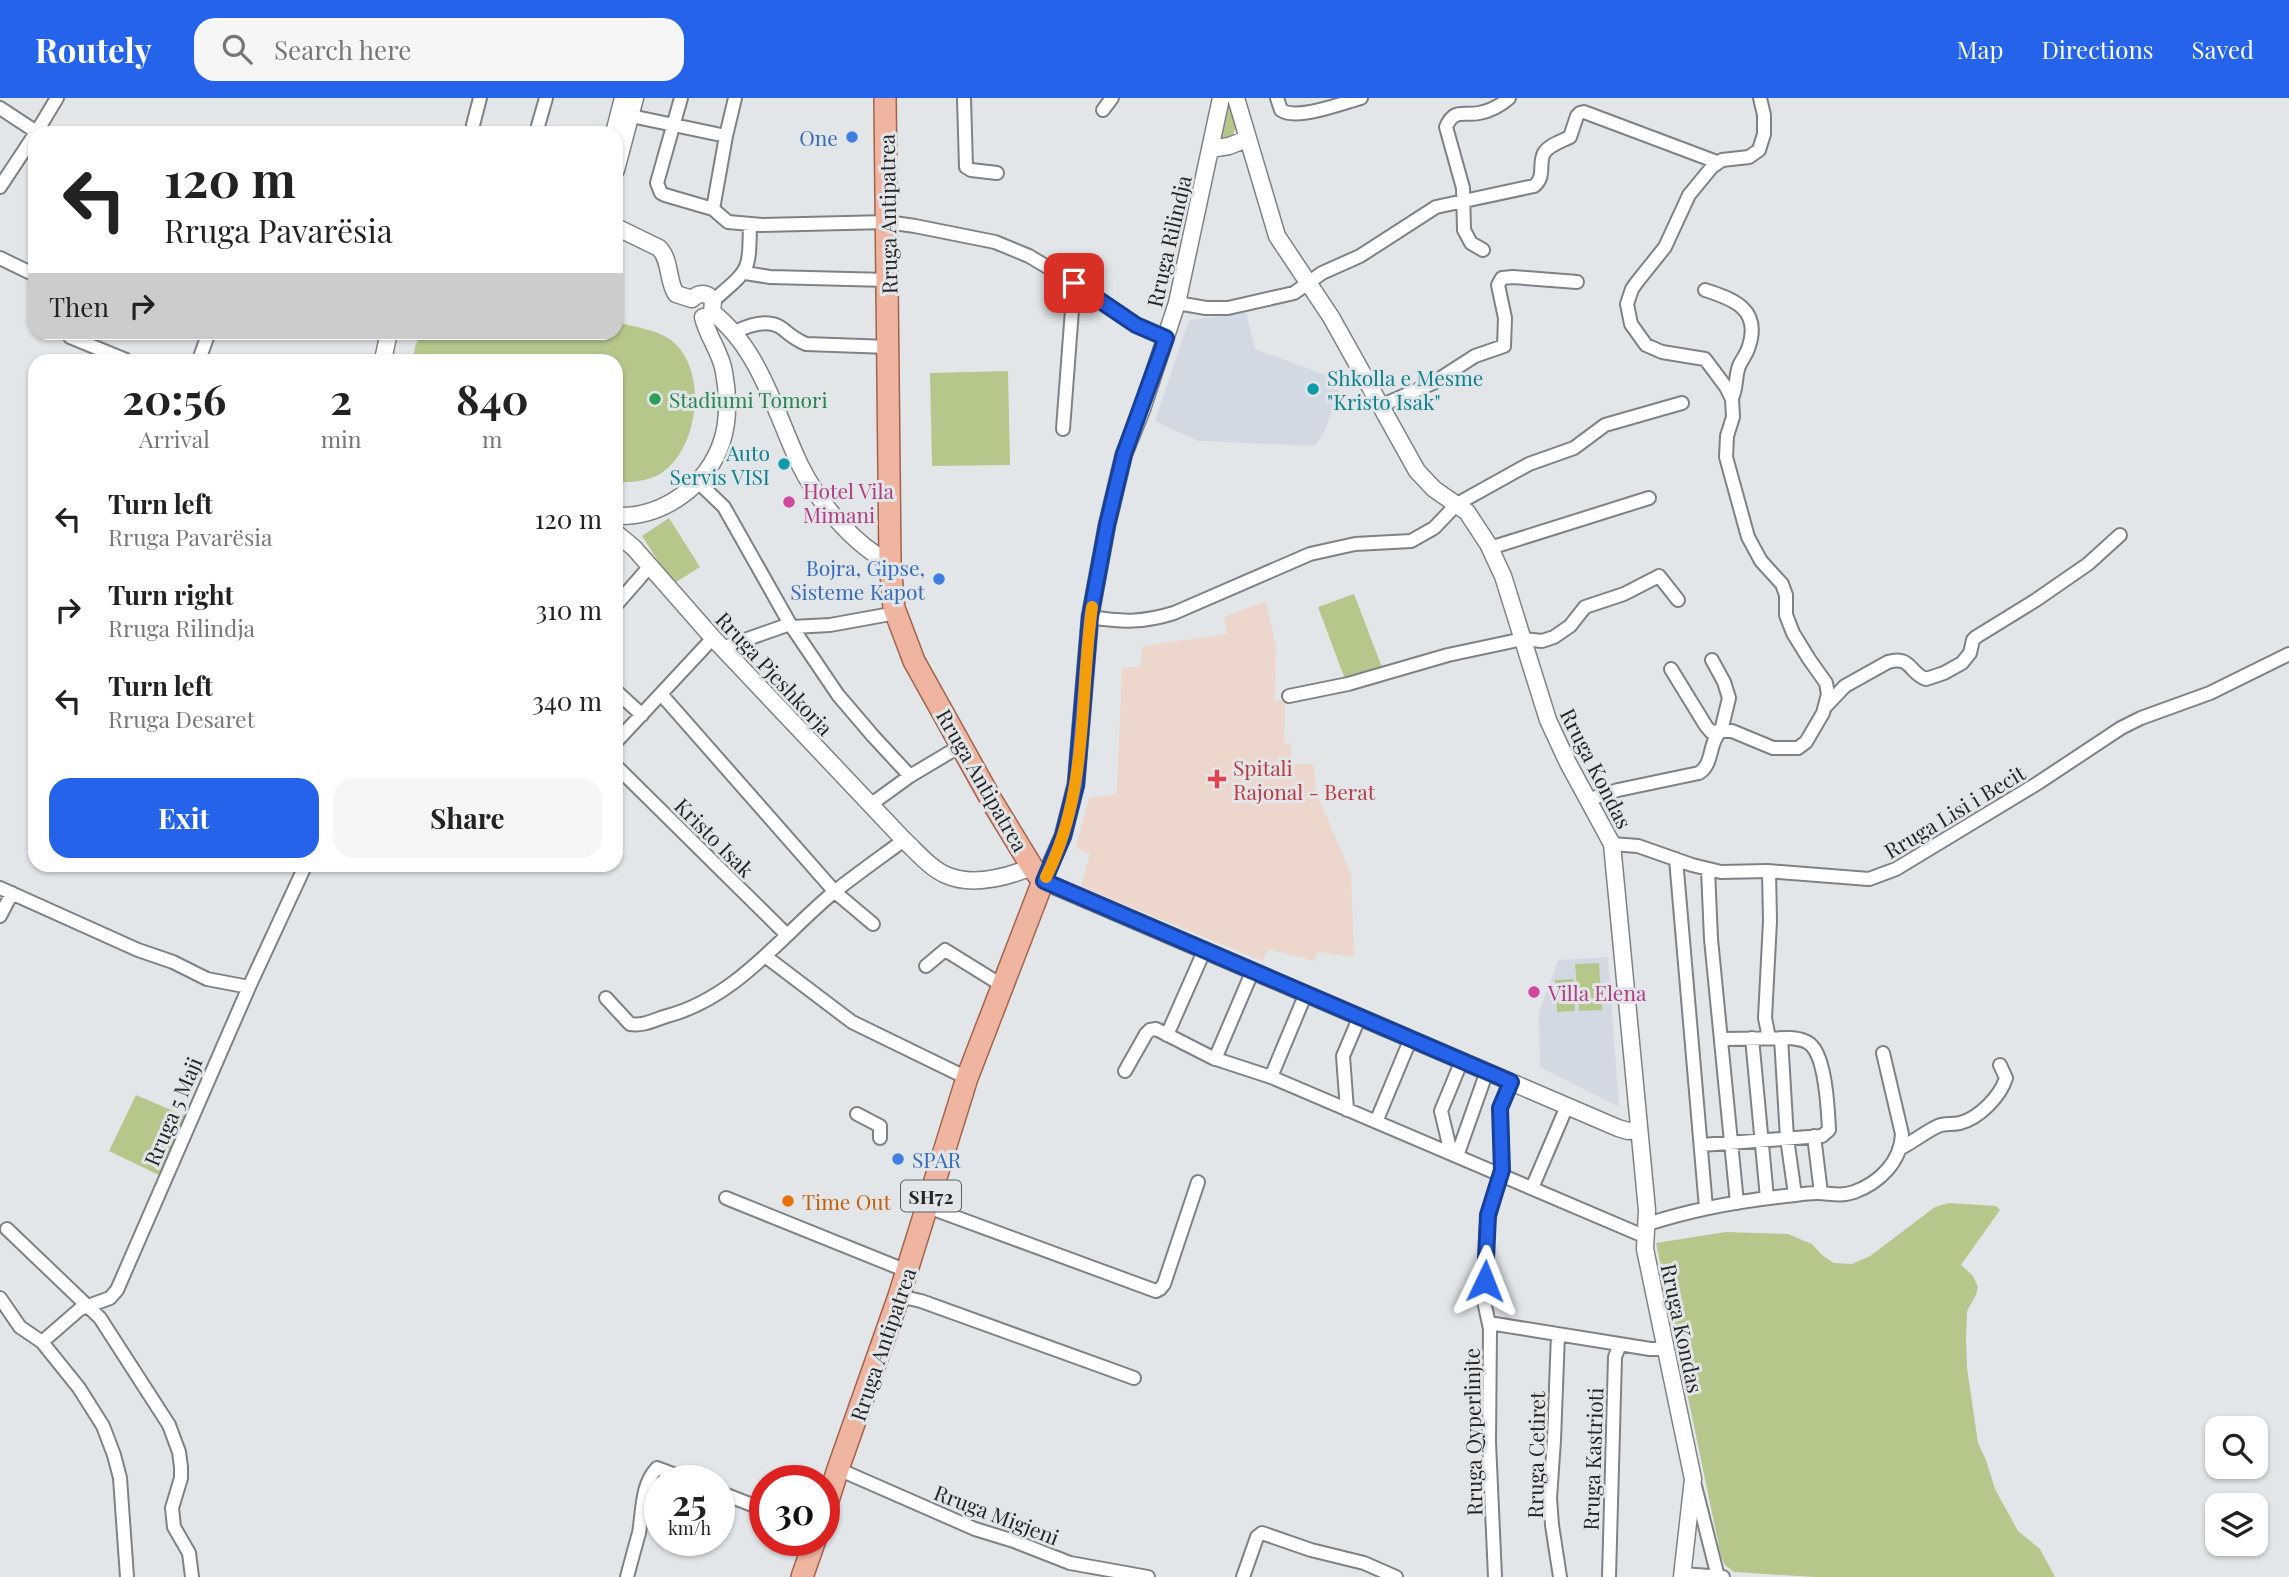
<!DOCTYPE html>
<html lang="en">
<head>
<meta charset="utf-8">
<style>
  :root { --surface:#fff; --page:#f6f6f6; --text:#222; --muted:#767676; --accent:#2563eb }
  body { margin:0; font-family:"Playfair Display",serif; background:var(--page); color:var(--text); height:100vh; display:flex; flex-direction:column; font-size:26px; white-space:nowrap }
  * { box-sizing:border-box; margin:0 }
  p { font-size:23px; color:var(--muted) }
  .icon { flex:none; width:38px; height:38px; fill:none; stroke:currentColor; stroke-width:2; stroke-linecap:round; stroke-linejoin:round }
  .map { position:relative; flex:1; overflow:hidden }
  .drawer { position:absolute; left:28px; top:256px; width:595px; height:518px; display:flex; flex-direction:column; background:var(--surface); border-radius:21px; box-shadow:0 2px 5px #0004 }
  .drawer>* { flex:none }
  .hud { position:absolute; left:28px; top:28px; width:595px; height:214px; border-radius:21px; box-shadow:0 2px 5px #0004; background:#fff; color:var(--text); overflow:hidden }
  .fabs { position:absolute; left:2205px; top:1318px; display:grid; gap:14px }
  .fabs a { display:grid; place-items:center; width:63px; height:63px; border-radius:14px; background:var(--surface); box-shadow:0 2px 5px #0004; font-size:35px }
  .speed { position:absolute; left:644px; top:1367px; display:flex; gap:14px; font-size:35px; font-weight:700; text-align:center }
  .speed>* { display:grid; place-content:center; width:91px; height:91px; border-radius:50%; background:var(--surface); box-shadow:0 2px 5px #0004; line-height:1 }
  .speed small { font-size:18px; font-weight:400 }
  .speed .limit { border:10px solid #d22; background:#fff; color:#111 }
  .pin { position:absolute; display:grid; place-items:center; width:60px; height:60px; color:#fff; margin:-30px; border-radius:14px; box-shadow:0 4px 10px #0006 }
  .me { position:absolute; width:77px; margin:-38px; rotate:2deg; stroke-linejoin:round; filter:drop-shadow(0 0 5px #0008) }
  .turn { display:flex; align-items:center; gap:24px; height:147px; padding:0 21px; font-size:32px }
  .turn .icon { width:91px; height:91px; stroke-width:2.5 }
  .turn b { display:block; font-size:49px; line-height:60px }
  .then { display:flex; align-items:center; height:66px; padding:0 21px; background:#0003; gap:14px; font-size:26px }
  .eta { display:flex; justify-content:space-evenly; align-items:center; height:119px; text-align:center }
  .eta b { font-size:42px; font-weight:700; line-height:49px }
  .button { display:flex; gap:14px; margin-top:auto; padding:14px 21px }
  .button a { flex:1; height:80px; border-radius:21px; background:var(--accent); color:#fff; font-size:28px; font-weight:700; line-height:80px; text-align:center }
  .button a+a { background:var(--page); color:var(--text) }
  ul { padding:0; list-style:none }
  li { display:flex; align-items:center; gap:21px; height:91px; padding:0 21px }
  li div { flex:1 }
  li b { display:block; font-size:26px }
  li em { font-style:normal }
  header { display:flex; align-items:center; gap:42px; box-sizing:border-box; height:98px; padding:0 35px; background:var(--accent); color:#fff }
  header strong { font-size:33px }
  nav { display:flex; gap:38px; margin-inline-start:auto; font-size:24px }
  .search { width:490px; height:63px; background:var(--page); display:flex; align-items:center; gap:18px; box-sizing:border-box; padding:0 24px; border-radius:21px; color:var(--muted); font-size:26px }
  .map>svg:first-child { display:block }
</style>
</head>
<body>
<header>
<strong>Routely</strong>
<div class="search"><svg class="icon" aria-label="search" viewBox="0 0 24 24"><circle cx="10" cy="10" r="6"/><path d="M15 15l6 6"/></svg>Search here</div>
<nav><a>Map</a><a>Directions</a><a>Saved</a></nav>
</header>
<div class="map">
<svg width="2289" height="1479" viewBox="0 0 2289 1479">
  <rect width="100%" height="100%" fill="#e3e6e9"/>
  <!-- built -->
  <path fill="#d2d9e3" d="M1246,215L1255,251L1331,279L1328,289L1339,293L1324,334L1315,348L1198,343L1155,323L1189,222Z
    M1608,859L1619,1009L1540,969L1539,914L1558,862Z"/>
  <!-- medical -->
  <path fill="#edd6cb" d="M1266,503L1276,549L1275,602L1285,603L1284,645H1291V666H1313L1317,696L1351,776L1354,859L1318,854L1314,863L1268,851L1263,863L1081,789L1090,756L1076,750L1089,700L1117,696L1122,570L1140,569L1143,548L1227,536L1224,519Z"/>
  <!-- green -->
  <path fill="#b6c78c" d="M1228,5L1231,7L1237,27L1231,41L1225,43L1220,34Z
    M616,224C634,229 657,231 672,243C708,272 699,348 663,374C651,383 630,385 616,384V262H413L415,249L421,235L616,234Z
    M1008,273L1010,367L932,368L930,275Z
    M669,420L700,469L673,486L642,438Z
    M1354,496L1383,572L1346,584L1318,509Z
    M1599,865L1602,912L1579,913L1575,866Z
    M1573,881L1575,913L1557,914L1555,882Z
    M136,997L185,1018L161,1078L109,1053Z
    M1949,1105L1996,1108L2000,1112L1961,1167L1973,1178L1978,1189L1976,1197L1967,1213L1966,1242L1967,1270L1978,1345L1986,1362L1995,1391L2018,1433L2040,1451L2055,1479H1814L1734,1474L1725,1467L1721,1458L1656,1145L1726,1134L1788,1136L1812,1146L1822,1157L1834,1165L1852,1166L1870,1158L1935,1109Z"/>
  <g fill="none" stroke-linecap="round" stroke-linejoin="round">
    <defs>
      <path id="minor" d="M681,0L657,85L661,95L665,97L713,111L728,124L762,127L887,124L915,128L995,144L1029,158L1074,185L1136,227L1166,240
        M964,0L966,69L971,72L997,75
        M1277,0L1281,12C1297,23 1342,5 1361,0
        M0,10L38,35
        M1103,12L1112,0
        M631,18L726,38
        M36,35L57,0
        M474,35L473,27L480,0
        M536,35L546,0
        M0,89L35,36
        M713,111L726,38L735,0
        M1483,152L1471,145L1464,132L1463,90L1446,29C1454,10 1463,18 1479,15C1490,13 1500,8 1509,0
        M0,160L35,177
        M745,175L770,179L888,182
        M1705,192C1733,201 1761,211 1749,248C1747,256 1742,261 1739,268C1735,279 1737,290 1732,300
        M713,203C750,170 749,176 750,126
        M1177,205L1206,210H1228L1294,195L1322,175L1360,158L1436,109L1534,88C1546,79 1538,66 1544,55C1549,47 1562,43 1570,39L1577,18L1580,15L1584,14L1717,64
        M735,234C749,227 769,220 783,231C791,238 796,242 806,246L889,249
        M70,239L126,262
        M199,262L209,234
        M1380,308L1433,285L1475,258L1504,248L1505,220L1498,187L1502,180L1513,179L1577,184
        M1063,331L1074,185
        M698,384L724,409L790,526L838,597L873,638L910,678
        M1490,450L1649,400
        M616,507L650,468
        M1090,519C1122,524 1142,525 1174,515L1310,456L1355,446L1411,443L1434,430L1457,406L1529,366L1574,350L1605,327L1682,305
        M792,529L830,527L896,515
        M722,550L790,526
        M1671,571L1706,628L1711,634L1721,633L1729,600L1724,584L1712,562
        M616,593L642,617
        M661,596L835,794L873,826
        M1289,598L1348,586L1448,557L1523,541L1542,543L1554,539L1570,528L1585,509L1624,496L1659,478L1678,502
        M1826,608L1845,588L1888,564C1911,557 1909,575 1926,581L1944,575L1962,565L1970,555L1973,542L1976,539L2036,502L2088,466L2120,437
        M616,644L713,540
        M616,668L787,837
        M1590,701L1618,692L1699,675C1714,666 1708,644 1721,633H1732L1773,650H1798L1806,644L1823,615L1828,596L1826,585L1809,561L1793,535L1786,517V497L1782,486L1761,463L1748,439L1726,359L1727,338L1733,319L1732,301L1726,289L1705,261L1662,254L1646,247L1631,226L1627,206L1632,191L1637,184L1665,149L1689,97L1712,69L1722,62L1749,59L1759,52L1764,36V17L1760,0
        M870,707L910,678L962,647
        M1612,746L1638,748L1692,767L1721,774L1767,773L1869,781L1896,771L2038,685L2121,630L2141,620L2210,595L2289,556
        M1676,761L1706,1110
        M1708,772L1711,841L1737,1105
        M1769,773L1770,823L1765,920L1769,940
        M0,790L138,852L173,864L207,881L249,889
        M0,818L12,795
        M765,858L852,924L967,980
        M926,868L945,852L1003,888
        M606,900L630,926C645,928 653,922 667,918C736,900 781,838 834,794C857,776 881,759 904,742
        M1167,937L1205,851
        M1752,940L1767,1100
        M1781,940L1787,1040L1795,1097
        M1215,961L1253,872
        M1125,973L1146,936L1150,932L1156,931L1213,960L1271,979L1646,1139
        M1271,979L1306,895
        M1347,1012L1343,958L1360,918
        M857,1016L880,1028V1040
        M1376,1024L1411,940
        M1814,1038L1821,1095
        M1701,1047L1822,1038L1829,1032C1828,1012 1826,963 1812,948C1807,942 1799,941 1791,940L1721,941
        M1899,1051C1913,1044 1925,1034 1938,1028C1945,1025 1952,1027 1960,1025C1979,1020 2000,999 2006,980L2000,967
        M1451,1055L1441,1013L1462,962
        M1457,1058L1487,973
        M1532,1090L1567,1008
        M726,1100L907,1173
        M928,1109L1156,1193L1160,1191L1164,1186L1198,1084
        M1648,1126C1696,1110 1745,1102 1795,1097C1802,1096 1810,1095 1817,1095C1830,1095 1839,1099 1854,1094C1879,1085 1901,1064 1902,1036L1883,955
        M7,1131L100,1220L169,1327L179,1354L181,1369V1380L172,1410L174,1429L189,1455L192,1479
        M899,1198L921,1203L1134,1280
        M0,1200L20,1229L42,1244L79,1290L103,1328L114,1357L120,1380L127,1479
        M1489,1225L1650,1251H1666
        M1558,1236L1554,1342L1550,1400L1552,1427L1560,1479
        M42,1244L80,1211L110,1200L117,1192L249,889L306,766
        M838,1371L975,1431L1014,1443L1070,1465L1148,1479
        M1695,1388L1718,1479
        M719,1394L765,1412
        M1683,1476L1723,1479
        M627,1479C631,1464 635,1449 639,1435C643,1412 641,1387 657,1370L689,1382
        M1243,1479L1257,1439L1262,1435L1311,1452L1364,1465L1396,1479
        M1495,1479L1489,1344L1490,1231L1484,1203L1487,1127L1501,1072L1500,1010L1511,984
        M1609,1479L1615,1259L1620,1246"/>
      <path id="tertiary" d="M1221,0L1177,205L1142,311L1124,356L1107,427L1090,519L1076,686L1063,738L1043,783L1618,1030L1628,1033L1638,1032
        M1236,0L1277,138L1331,219L1417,373L1434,391L1467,414L1488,446L1503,478L1548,622L1568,665L1612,746L1647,1112L1645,1151L1693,1381L1682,1479
        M614,35L623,0
        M1210,51L1229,48L1247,41
        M616,72L635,0
        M616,129L659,150C671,162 667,182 676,196L692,201C699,194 708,194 713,203L712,214
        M712,214C760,251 775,314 800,367C818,404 854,447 890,465
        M383,262L389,234
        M616,418C663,420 708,387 722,343C729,322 728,295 724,274C721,254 707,238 703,219
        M616,435L634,450L713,540L904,742C917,754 930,770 946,777C973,789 1007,779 1032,769"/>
      <path id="primary" d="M824,1415L838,1371L899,1198L967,980L1043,783L1032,769L993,705L914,563L894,510L890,465L885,0
        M802,1479L815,1442"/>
    </defs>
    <!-- minor casing -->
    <use href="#minor" stroke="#7f8285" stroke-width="16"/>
    <!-- tertiary casing -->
    <use href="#tertiary" stroke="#7f8285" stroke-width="19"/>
    <!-- primary casing -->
    <use href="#primary" stroke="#a2634c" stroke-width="24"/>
    <!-- minor -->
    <use href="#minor" stroke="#fff" stroke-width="12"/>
    <!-- tertiary -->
    <use href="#tertiary" stroke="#fff" stroke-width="16"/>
    <!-- primary -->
    <use href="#primary" stroke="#f0b5a0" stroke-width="21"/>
  </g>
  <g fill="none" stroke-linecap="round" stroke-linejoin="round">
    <defs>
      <path id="route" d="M1074,185L1136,227L1166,240L1124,356L1107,427L1090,519L1076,687L1063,738L1044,783L1511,984L1500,1010L1502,1072L1488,1117L1485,1183"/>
    </defs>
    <!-- route casing -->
    <use href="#route" stroke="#184099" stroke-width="18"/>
    <!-- route -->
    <use href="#route" stroke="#2563eb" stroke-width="12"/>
    <!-- slow -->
    <path stroke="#f59e0b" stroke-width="12" d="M1046,779C1089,693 1079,602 1092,509"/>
  </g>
  <!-- markers -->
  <g fill="#3f7fe0" stroke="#e3e6e9" stroke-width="2.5">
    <circle cx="852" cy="39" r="7"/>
    <circle cx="939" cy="481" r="7"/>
    <circle cx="898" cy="1061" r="7"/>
  </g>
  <g fill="#0f9aa8" stroke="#e3e6e9" stroke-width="2.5">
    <circle cx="1313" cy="291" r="7"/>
    <circle cx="784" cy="366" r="7"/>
  </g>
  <circle fill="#2e9e5b" stroke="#e3e6e9" stroke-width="2.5" cx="655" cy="301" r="7"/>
  <g fill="#d1479c" stroke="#e3e6e9" stroke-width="2.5">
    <circle cx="789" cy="404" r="7"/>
    <circle cx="1534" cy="894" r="7"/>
  </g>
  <path fill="#e0444e" stroke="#e3e6e9" stroke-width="2.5" d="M1213.5 670.5h7v7h7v7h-7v7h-7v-7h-7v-7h7z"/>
  <circle fill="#e8710a" stroke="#e3e6e9" stroke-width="2.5" cx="788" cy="1103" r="7"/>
  <g text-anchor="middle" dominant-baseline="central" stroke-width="6" stroke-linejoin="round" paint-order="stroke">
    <!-- shield labels -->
    <rect fill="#e3e6e9" stroke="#5d5f60" stroke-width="2" x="901" y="1082.5" width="60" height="31" rx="5"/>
    <g font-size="19" font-weight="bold" fill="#242526">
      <text x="931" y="1098">SH72</text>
    </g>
    <!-- shop labels -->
    <g font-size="21" fill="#366cbe" stroke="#e3e6e9" text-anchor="end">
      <text x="838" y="39">One</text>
      <text x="925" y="469">Bojra, Gipse,<tspan x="925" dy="24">Sisteme Kapot</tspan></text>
      <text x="912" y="1061" text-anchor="start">SPAR</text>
    </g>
    <!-- street labels -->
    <g font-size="21" fill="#242526" stroke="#e3e6e9">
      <text transform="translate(887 116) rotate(-91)">Rruga Antipatrea</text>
      <text transform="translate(1168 143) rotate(-77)">Rruga Rilindja</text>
      <text transform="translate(775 575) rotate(47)">Rruga Pjeshkorja</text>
      <text transform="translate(1597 670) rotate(63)">Rruga Kondas</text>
      <text transform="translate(983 682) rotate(60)">Rruga Antipatrea</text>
      <text transform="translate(1954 713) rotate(-31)">Rruga Lisi i Becit</text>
      <text transform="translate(715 739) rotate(45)">Kristo Isak</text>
      <text transform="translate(172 1013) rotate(-67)">Rruga 5 Maji</text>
      <text transform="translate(1683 1230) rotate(78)">Rruga Kondas</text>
      <text transform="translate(882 1246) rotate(-71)">Rruga Antipatrea</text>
      <text transform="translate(1472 1334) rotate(-91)">Rruga Qyperlinjte</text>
      <text transform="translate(1535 1357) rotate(-89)">Rruga Cetiret</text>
      <text transform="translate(1592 1361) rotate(-88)">Rruga Kastrioti</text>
      <text transform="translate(997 1416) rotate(21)">Rruga Migjeni</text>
    </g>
    <!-- culture labels -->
    <g font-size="21" fill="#0d838f" stroke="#e3e6e9" text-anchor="start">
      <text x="1327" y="279">Shkolla e Mesme<tspan x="1327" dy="24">"Kristo Isak"</tspan></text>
      <text x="770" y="354" text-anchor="end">Auto<tspan x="770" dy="24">Servis VISI</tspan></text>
    </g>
    <!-- leisure labels -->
    <g font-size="21" fill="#27864d" stroke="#e3e6e9" text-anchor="start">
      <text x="669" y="301">Stadiumi Tomori</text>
    </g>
    <!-- hotel labels -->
    <g font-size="21" fill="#b23c85" stroke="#e3e6e9" text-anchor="start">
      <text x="803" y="392">Hotel Vila<tspan x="803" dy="24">Mimani</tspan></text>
      <text x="1548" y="894">Villa Elena</text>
    </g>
    <!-- health labels -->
    <g font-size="21" fill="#be3a42" stroke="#e3e6e9" text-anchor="start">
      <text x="1233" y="669">Spitali<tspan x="1233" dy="24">Rajonal - Berat</tspan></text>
    </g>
    <!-- food labels -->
    <g font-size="21" fill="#c56008" stroke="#e3e6e9" text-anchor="start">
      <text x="802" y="1103">Time Out</text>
    </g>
  </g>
</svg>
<div class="fabs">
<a><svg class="icon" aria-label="search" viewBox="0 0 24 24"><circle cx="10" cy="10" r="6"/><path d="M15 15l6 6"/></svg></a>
<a><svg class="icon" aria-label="layers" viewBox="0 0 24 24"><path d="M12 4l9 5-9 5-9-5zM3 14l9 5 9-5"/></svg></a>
</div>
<div class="speed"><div>25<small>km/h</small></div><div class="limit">30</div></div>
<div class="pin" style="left:1074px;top:185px;background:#d93025"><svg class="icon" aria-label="arrive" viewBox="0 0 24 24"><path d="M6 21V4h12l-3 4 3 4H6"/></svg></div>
<svg class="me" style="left:1485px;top:1183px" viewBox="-20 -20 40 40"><path d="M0-17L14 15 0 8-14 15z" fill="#2563eb" stroke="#fff" stroke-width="4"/></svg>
<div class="hud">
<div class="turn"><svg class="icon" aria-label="left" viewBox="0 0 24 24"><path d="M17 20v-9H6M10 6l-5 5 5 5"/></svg><div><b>120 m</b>Rruga Pavarësia</div></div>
<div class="then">Then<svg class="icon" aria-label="right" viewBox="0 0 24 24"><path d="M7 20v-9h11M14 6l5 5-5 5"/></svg></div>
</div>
<section class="drawer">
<div class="eta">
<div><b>20:56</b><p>Arrival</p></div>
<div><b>2</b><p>min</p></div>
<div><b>840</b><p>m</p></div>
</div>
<ul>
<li><svg class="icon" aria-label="left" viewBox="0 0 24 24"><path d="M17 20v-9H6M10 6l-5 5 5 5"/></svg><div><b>Turn left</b><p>Rruga Pavarësia</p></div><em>120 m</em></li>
<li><svg class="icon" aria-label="right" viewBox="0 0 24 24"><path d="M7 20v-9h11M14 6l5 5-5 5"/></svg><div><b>Turn right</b><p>Rruga Rilindja</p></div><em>310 m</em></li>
<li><svg class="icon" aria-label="left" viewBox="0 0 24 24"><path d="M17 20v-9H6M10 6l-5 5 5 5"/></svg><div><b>Turn left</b><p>Rruga Desaret</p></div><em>340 m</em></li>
</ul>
<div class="button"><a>Exit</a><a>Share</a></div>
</section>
</div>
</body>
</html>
